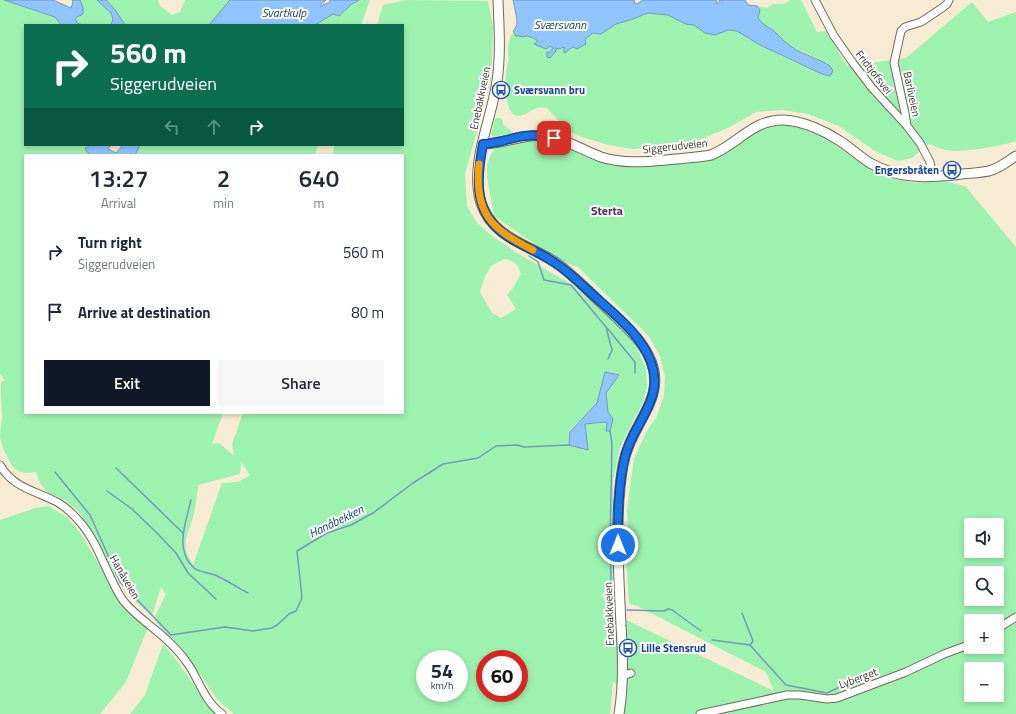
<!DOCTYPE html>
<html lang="en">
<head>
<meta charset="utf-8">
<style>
  :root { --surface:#fff; --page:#f6f6f7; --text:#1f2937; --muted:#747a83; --accent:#111827 }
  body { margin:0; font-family:"Titillium Web",sans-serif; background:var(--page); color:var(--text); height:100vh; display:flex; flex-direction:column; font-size:15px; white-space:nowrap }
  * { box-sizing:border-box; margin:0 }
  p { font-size:13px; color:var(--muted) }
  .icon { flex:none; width:22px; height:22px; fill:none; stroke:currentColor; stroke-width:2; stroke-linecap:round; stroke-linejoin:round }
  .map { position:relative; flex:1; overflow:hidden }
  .details { position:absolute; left:24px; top:154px; width:380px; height:260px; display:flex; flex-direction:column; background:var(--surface); border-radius:0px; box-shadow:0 2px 6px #0003 }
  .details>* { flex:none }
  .top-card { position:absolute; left:24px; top:24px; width:380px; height:122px; border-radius:0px; box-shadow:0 2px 6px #0003; background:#0b6e4f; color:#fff; overflow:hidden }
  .controls { position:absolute; left:964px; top:518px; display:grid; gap:8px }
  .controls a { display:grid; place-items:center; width:40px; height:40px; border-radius:0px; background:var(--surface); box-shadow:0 2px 6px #0003; font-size:20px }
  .speed { position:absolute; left:416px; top:650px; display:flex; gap:8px; font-size:20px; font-weight:700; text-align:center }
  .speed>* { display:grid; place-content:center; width:52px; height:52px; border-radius:50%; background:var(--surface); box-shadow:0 2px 6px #0003; line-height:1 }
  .speed small { font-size:10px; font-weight:400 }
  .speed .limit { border:6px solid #d22; background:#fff; color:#111 }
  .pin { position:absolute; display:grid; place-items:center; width:34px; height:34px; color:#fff; margin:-17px; border-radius:8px; box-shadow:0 2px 6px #0006 }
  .me { position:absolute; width:44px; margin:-22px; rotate:0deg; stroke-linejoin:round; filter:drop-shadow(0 0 3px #0008) }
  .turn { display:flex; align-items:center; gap:14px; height:84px; padding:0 20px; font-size:18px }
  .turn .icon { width:52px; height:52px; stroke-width:2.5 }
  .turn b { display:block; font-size:28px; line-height:34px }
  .lanes { display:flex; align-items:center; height:38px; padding:0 20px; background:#0003; justify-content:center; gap:20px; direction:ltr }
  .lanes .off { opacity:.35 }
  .eta { display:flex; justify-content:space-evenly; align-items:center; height:68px; text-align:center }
  .eta b { font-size:24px; font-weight:600; line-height:28px }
  .button { display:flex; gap:8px; margin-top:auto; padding:8px 20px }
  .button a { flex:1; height:46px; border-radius:0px; background:var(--accent); color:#fff; font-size:16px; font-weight:600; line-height:46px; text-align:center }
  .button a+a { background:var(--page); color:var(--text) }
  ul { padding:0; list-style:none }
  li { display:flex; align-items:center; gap:12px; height:60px; padding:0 20px }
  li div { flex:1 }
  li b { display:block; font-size:15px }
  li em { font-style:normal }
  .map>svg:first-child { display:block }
</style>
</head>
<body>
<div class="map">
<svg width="1016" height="714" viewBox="0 0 1016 714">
  <rect width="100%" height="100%" fill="#f5ecd3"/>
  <!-- green -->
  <path fill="#9df2b0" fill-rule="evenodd" d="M0,0H4L55,17L61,25H25V145H90L85,149L90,155H25V413H223L212,444L219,443L234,456L232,444L243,413H403V155H332L335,145H403V25H377L383,5L406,0L488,1L493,27L491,80L465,174L467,206L477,223L492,236L517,253L571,284L623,330L637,348L646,368L647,387L643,402L620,447L613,481V616L614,614L774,691L766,672L637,606L630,604L629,602L626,559L628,530L627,510L634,458L647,431L657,416L664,395L665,377L660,356L648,335L578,267L558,260L494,216L487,177V164L493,150L494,153V149L533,139L560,142L618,164L680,163L712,158L764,126L779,124L798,127L829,140L865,166L889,177L915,183L944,181L965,186L1016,247V714H620V690L613,681L610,714H234L217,699L189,658L178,644L161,628L154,619L166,594L161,587L152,616L136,602L115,575L80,513L65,500L48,493L40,483L36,472C19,474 14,472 7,456C3,450 1,443 0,436C0,429 2,423 2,417C2,405 0,394 1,382L5,380L0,374ZM504,259C514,260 518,264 521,274L513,288L507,295L516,309L501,318L492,313L480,292L485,276L491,266ZM605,372L618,376L606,393L608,412L613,419L607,423L605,421L585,424V431H570L597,403ZM241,462L250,475L238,482L222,483L193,565C179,542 188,538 193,517C196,506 197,495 198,485L240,474ZM971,525H997V551H971ZM971,573H997V599H971ZM971,621H997V647H971ZM425,659H459V693H425ZM485,659H519V693H485ZM971,669H997V695H971Z
    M80,0H97L111,13L113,19L111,25H83L77,23L75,18L83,13Z
    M106,0H158L160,6L172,15L180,12L185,0H230L209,25H125L111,5Z
    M359,0H370L361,25H315L333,14L341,15L346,9Z
    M790,0H800L802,2L817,32L826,31L847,66L906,58L972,2L988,22L1016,12V141C1002,146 962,153 947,150C941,149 935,146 929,144L912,158L898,161L875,151L839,126L808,114L782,110L756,112L730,127L699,140L633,149L608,145L579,136L567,130L547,108C544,108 540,107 537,108C530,110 524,117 517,116C503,115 504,69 509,60C507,53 508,40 512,34L523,37L526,36L538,41L535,43C541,49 545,46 552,46L553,48L552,50L548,52L551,57L555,52L556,48L560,49L564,47L565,49L570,51L573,47L586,42L585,39L593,33L601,34L616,24L630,20L648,13L668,15L686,24L694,25L705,33L715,35L728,30L737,31L782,56L822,74L830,66L804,52L796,50L784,41L774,31L762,23L758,18L760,10L757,6L767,8L773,4H784Z
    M497,118H500L503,121L502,123L508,129L509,128L513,133L493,137L491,135L495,119Z
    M140,145H318L315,155H135Z
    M48,506L67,517L81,534L118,597L148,627L126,682L100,714H0V520L35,508Z
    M163,644C183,666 197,692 216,714H130L145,695Z"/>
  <!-- water -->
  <path fill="#8fc4fd" stroke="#7598be" d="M4,0H53L71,8L73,2L72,0H80L83,8V14L75,18L77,23L83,25H61L55,17Z
    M97,0H106L116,11L125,25H111L113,19L111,13Z
    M230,0H326L321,4V7L324,4H326L329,3L330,0H359L352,4L339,16L333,14L315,25H209Z
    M513,0H634L635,3L637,4L643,0H717L716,3L717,4L718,3L720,0L722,1L723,0H745L748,5L757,6L760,10L758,18L762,23L774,31L784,41L796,50L823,62L830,66L833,71L830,76L822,74L760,45L737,31L728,30L715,35L705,33L694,25L686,24L668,15L648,13L630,20L616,24L601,34L593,33L585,39L586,44L577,49L573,47L565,53L564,52V47L559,49L556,48V51L550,58L547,57V52H550L553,48L550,46L546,49L534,44L538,41L533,38L527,36L523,37L520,36H516C510,30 517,29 517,22C517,18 514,4 513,0Z
    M90,145H111L108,149L116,153L123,145H140L135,155H90L85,149Z
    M605,372L619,375L606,393L608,412L613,419L610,431H606L607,423L605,422L585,424L588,450L569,445L570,432L597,403Z"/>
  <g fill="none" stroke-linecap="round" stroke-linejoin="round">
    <!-- stream -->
    <path stroke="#7598be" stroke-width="1.5" d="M529,256L538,262L544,280L571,285L606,327L612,350L608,359
      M607,328L635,362V373
      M610,431L612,443L610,546L611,582L615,599L617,643
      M116,468L183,533
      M55,472L90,515L120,582L171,635L225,627L253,631L272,628L277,625L289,614L296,611L302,598L297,551L327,533L351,525L373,513L413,483L443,464L478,458L496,446L517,445L524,447L569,445
      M107,491L132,509L157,533L176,553L188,573L216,599
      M191,500C186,522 174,550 194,568C199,572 209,573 215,575C226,580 237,587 248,593
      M627,610L664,611L668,609L672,610L701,631
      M742,613L753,641L750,645
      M712,640L750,645L786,685L827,693L846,684"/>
    <defs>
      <path id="minor" d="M815,0L834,36L853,63L872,88L907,126L920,143L930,162L933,177
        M907,126L905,113L894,63L901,31L905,27L921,22L942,8L947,4L949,0
        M0,465C13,488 36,491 57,502C66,507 73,514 80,522C99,544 106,574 122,599C130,610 142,619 153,628C167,639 180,651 190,667C200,683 206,703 222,714
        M997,629L1016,617
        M623,676L631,673
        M700,714L787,695H800L827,699L837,698L906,672L944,654L971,644"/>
      <path id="major" d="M498,0C499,27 501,54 497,81C492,119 469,164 481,203C493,239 531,245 558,264C573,275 586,289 600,302C614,315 628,327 640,342C678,392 632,417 623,465C614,517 619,572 621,626C623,655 624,685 619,714
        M483,144C505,144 524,133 546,136C566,139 582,150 601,157C626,165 652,161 677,159C688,158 700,157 711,155C737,145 753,119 784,120C803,121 825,131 840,141C851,148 860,157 870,163C900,180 929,178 962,174C972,173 983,173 992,170C1001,167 1008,161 1016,156"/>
    </defs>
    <!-- minor casing -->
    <use href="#minor" stroke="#726a54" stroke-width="9"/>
    <!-- major casing -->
    <use href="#major" stroke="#726a54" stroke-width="11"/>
    <!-- minor -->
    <use href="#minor" stroke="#fff" stroke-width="7"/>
    <!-- major -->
    <use href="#major" stroke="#fff" stroke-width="9"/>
  </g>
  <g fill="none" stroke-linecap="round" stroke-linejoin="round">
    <defs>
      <path id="route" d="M554,138C544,136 534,135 524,136C510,138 497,144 483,144C476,181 473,215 510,238C523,246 539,252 552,261C567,270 579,282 592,294C613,313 641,334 651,362C665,401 633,422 625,457C618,485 618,516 618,545"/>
    </defs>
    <!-- route casing -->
    <use href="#route" stroke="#114b97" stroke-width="10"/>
    <!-- route -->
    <use href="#route" stroke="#1a73e8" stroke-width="7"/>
    <!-- slow -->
    <path stroke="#f59e0b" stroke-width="7" d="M479,164C474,213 491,229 533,250"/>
  </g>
  <!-- icons -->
  <defs>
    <symbol id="bus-ring" viewBox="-11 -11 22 22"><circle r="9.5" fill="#fff" stroke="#1a4fb4" stroke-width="1.5"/><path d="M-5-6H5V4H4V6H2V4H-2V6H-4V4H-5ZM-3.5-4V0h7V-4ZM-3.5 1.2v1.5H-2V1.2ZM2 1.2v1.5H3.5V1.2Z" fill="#1a4fb4"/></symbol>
  </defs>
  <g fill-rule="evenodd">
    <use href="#bus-ring" x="491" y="80" width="20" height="20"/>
    <use href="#bus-ring" x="942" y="160" width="20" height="20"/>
    <use href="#bus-ring" x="618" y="638" width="20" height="20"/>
  </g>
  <g text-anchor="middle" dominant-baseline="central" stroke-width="4" stroke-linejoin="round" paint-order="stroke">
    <!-- street labels -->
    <g font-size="11" fill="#37332a" stroke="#fff">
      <text transform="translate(874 72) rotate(52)">Fridtjofsvei</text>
      <text transform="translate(912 94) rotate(78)">Barliveien</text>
      <text transform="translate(480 98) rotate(-78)">Enebakkveien</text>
      <text transform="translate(675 146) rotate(-6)">Siggerudveien</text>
      <text transform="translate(125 577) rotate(60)">Hanåveien</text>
      <text transform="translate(609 614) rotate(-92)">Enebakkveien</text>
      <text transform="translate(858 678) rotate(-20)">Lyberget</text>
    </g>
    <!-- transit labels -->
    <g font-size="11" font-weight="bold" fill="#164399" stroke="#fff" text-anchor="start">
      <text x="514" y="90">Sværsvann bru</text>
      <text x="939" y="170" text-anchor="end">Engersbråten</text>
      <text x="641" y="648">Lille Stensrud</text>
    </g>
    <!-- water labels -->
    <g font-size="12" font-style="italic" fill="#11406d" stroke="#fff">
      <text x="284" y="12">Svartkulp</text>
      <text x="560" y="24">Sværsvann</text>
      <text transform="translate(336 521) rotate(-26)">Hanåbekken</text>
    </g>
    <!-- neighbourhood labels -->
    <g font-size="12" font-weight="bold" fill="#532e66" stroke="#fff">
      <text x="607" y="210">Sterta</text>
    </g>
  </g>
</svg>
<div class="controls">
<a><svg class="icon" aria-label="sound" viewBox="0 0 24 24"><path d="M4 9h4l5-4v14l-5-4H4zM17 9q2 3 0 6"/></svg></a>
<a><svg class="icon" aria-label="search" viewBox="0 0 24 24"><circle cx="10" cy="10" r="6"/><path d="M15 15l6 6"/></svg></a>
<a>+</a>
<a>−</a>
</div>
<div class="speed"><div>54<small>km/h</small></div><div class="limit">60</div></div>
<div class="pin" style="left:554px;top:138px;background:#d93025"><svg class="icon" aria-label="arrive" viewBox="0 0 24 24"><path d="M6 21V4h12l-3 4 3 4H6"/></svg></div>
<svg class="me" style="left:618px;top:545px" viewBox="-20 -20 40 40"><circle r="17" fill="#1a73e8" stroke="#fff" stroke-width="3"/><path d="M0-11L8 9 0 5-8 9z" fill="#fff"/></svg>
<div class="top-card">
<div class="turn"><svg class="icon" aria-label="right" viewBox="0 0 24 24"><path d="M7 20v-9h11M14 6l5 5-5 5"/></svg><div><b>560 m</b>Siggerudveien</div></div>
<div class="lanes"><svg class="icon off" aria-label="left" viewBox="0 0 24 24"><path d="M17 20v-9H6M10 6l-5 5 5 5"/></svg><svg class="icon off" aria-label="ahead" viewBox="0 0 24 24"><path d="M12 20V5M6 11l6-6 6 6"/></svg><svg class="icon" aria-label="right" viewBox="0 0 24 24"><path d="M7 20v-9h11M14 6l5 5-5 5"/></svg></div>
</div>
<section class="details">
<div class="eta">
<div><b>13:27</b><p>Arrival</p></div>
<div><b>2</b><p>min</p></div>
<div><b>640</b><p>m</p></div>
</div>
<ul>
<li><svg class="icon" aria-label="right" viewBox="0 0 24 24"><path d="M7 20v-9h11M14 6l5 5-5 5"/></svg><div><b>Turn right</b><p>Siggerudveien</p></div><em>560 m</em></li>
<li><svg class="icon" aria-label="arrive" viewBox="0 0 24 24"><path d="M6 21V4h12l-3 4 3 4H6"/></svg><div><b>Arrive at destination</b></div><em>80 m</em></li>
</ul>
<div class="button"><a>Exit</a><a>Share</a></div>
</section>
</div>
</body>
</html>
